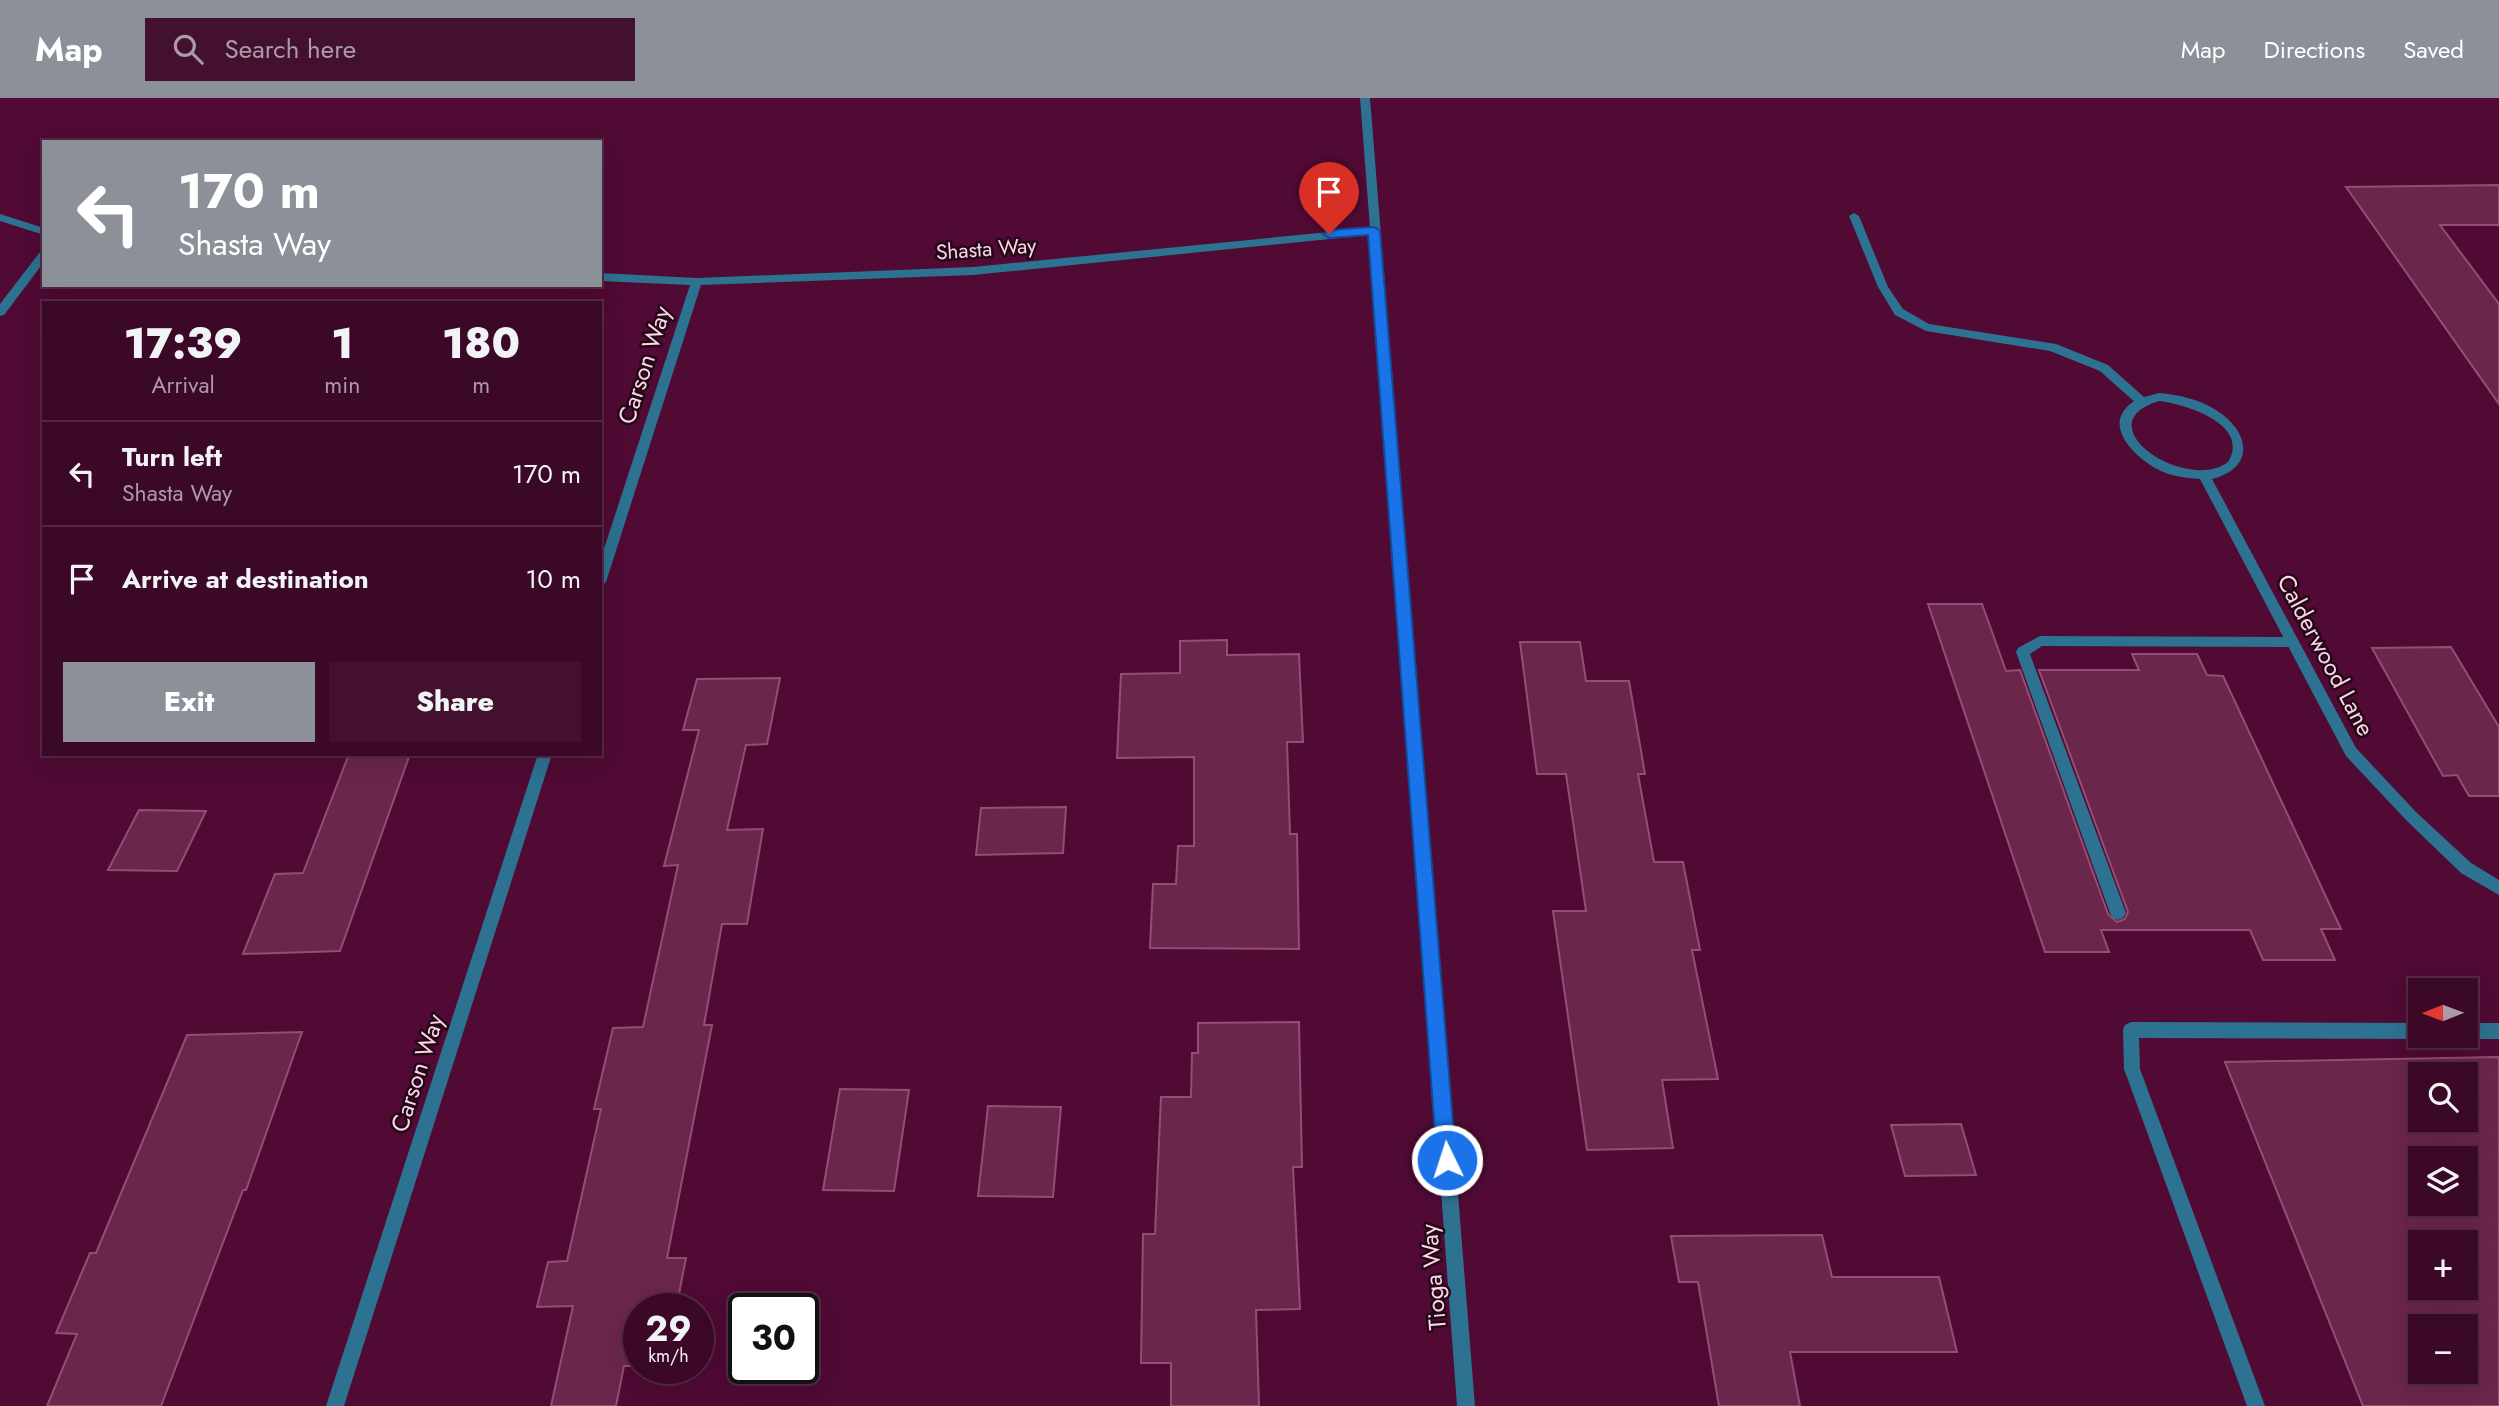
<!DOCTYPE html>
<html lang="en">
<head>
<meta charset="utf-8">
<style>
  :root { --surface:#3c0827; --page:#43112f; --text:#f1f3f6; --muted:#ac9aa7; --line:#552944; --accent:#8c9099 }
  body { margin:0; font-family:Jost,sans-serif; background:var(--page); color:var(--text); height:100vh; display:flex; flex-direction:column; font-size:26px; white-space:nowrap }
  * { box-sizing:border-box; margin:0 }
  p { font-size:23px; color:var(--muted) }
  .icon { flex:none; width:38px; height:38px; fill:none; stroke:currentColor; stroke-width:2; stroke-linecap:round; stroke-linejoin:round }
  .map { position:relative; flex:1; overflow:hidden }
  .panel { position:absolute; left:42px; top:203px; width:560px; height:455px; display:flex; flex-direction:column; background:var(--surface); border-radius:0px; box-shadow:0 7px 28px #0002,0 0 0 2px var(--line) }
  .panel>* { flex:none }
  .guide { position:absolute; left:42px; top:42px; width:560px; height:147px; border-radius:0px; box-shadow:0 7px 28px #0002,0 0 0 2px var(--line); background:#8c9099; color:#fff; overflow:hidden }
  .needle { width:46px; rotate:269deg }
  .buttons { position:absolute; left:2408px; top:880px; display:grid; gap:14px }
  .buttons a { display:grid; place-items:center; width:70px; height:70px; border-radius:0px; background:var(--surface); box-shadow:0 7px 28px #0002,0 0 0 2px var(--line); font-size:35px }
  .speed { position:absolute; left:623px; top:1195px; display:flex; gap:14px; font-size:35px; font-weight:700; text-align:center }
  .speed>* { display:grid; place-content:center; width:91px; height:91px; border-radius:50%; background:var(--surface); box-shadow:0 7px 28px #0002,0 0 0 2px var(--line); line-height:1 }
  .speed small { font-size:18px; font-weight:400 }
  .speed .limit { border:4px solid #111; border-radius:10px; background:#fff; color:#111 }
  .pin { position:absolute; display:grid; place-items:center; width:60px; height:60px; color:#fff; margin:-72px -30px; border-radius:50% 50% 50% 0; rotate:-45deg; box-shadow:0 0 7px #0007 }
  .pin .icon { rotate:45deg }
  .me { position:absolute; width:77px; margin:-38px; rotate:356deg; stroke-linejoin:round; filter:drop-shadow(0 0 5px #0008) }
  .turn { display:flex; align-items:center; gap:24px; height:147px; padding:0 21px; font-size:32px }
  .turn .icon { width:91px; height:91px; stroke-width:2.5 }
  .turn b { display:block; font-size:49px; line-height:60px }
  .eta { display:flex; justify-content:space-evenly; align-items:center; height:119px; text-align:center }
  .eta b { font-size:42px; font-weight:800; line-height:49px }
  .button { display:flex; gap:14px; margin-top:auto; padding:14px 21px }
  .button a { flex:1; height:80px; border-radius:0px; background:var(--accent); color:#fff; font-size:28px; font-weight:800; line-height:80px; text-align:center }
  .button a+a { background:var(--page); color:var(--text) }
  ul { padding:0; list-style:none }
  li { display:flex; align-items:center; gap:21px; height:105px; padding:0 21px; border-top:2px solid var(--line) }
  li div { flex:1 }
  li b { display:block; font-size:26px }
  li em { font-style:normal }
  header { display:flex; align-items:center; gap:42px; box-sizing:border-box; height:98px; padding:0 35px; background:var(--accent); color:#fff }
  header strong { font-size:33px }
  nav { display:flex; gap:38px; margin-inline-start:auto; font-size:24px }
  .search { width:490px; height:63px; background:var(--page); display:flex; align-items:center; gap:18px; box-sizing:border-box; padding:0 24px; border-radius:0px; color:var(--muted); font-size:26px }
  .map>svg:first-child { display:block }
</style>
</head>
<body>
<header>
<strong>Map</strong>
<div class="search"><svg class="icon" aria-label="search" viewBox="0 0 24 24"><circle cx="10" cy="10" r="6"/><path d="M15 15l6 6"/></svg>Search here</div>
<nav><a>Map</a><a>Directions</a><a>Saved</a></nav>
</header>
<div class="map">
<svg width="2499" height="1308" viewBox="0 0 2499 1308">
  <rect width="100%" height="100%" fill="#500a34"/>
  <!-- building -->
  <path fill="#6b264c" stroke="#964d73" stroke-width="2" fill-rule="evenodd" d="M2499,87V127H2440L2499,206V306L2346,89Z
    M1928,506H1982L2006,573L2020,572L2108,816L2117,824L2125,821L2128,814L2039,572H2139L2132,556H2197L2207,577L2223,578L2341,831H2321L2335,862H2263L2250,832H2101L2109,854H2045Z
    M1227,542V557L1299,556L1303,644H1287L1290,736H1297L1299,851L1150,850L1153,786H1176L1178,748H1194V659L1117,660L1121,576L1180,575V543Z
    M1520,544H1580L1586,583H1629L1645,676H1638L1654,764H1683L1700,852H1692L1718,981L1662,982L1673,1050L1587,1052L1553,813H1586L1566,676H1537Z
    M2451,549L2499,629V698H2469L2457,677L2443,678L2372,550Z
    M780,580L767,646L746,647L727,732L763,731L747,826H722L704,927H712L667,1160H686L676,1211H639V1268H624L616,1308H551L573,1208L537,1209L548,1164L567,1163L601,1011H594L613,930L643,929L678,767L664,768L699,632H683L697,581Z
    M349,656H410L340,853L243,856L275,776L303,775Z
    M1066,709L1063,755L976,757L981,710Z
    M139,712L206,713L177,773L108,772Z
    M1299,924L1302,1069H1293L1300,1211L1256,1212L1259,1308H1171V1265H1141L1143,1136H1155L1161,999H1191L1192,955H1198V925Z
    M302,934L246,1092H243L161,1308H47L77,1236L56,1235L90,1155H96L187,937Z
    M2499,959V1308H2363L2225,964ZM2420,976H2466V1022H2420ZM2420,1060H2466V1106H2420ZM2420,1144H2466V1190H2420ZM2420,1228H2466V1274H2420Z
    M840,991L909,992L894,1093L823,1092Z
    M988,1008L1061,1009L1053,1099L978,1098Z
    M1961,1026L1976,1077L1905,1078L1891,1027Z
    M1822,1137L1832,1179H1939L1957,1254H1790L1800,1308H1719L1698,1184H1679L1671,1138Z"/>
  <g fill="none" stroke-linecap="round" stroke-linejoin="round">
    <!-- lane -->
    <path fill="#2d7290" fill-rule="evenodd" d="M1854,115L1859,118L1888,189L1903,211L1929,226L2056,246L2108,267L2145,300V306H2137L2100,273L2050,253L1926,233L1895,217L1878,189L1849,118Z
      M2040,538L2292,539L2299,544L2292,549L2042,548L2030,556L2126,815L2123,820L2118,822L2113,820L2110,815L2016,554L2018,550Z
      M2131,924L2420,925V938H2426L2420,941L2139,940L2140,971L2265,1308H2247L2124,971L2123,932L2125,927Z
      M2466,925H2499V941H2466L2460,938H2466Z"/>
    <!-- street -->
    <path fill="#2d7290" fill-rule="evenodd" d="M1360,0H1370L1475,1308H1457L1370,137L973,177L701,187L606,484L600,489V463L690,187L600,183V175L697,180L973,169L1370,130Z
      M0,116L44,130V137L0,123Z
      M44,153V164L4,217L0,218V206L40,154Z
      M2159,295C2179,297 2199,301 2216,312C2250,333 2256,370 2212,381L2356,650L2416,714L2471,765L2499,782V797L2461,775L2406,722L2346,658L2200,381C2185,380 2170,378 2157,371C2137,360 2103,330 2129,307C2137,300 2149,298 2159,295ZM2159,303C2185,306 2251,326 2228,364C2185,396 2083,326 2159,303Z
      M538,656H552L344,1308H326Z"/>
  </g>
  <!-- route -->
  <path fill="#1a73e8" stroke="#114b97" stroke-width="2" d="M1374,129L1380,133L1456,1062L1454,1069L1447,1072L1440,1069L1437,1062L1368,137L1329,140L1323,136L1329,132Z"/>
  <g text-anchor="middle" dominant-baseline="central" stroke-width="5" stroke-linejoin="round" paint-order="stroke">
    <!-- far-street labels -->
    <g font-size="21" fill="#fad7e7" stroke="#250818">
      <text transform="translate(986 151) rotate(-4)">Shasta Way</text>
    </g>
    <!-- street labels -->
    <g font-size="24" fill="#fad7e7" stroke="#250818">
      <text transform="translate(644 267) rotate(-72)">Carson Way</text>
      <text transform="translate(2326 557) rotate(62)">Calderwood Lane</text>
      <text transform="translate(417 975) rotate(-72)">Carson Way</text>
      <text transform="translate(1433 1179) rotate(-95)">Tioga Way</text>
    </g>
  </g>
</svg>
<div class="buttons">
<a><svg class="needle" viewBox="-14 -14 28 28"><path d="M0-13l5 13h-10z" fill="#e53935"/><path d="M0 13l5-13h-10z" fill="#ac9aa7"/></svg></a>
<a><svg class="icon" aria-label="search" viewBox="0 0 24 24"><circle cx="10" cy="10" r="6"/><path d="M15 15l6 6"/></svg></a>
<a><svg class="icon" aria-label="layers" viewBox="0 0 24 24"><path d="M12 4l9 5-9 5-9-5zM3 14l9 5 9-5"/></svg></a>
<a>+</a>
<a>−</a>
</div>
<div class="speed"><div>29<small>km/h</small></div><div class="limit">30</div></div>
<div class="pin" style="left:1329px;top:136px;background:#d93025"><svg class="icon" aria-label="arrive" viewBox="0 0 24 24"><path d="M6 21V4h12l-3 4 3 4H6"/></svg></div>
<svg class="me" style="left:1447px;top:1062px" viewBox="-20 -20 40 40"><circle r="17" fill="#1a73e8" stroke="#fff" stroke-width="3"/><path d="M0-11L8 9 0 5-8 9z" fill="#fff"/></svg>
<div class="guide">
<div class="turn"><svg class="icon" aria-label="left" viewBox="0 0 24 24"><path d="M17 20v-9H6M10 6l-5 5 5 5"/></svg><div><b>170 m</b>Shasta Way</div></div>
</div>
<section class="panel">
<div class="eta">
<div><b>17:39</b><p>Arrival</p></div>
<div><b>1</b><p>min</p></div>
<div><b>180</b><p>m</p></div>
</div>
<ul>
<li><svg class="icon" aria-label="left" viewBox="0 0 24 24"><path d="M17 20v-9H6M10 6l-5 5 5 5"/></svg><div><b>Turn left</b><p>Shasta Way</p></div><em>170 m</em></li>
<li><svg class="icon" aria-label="arrive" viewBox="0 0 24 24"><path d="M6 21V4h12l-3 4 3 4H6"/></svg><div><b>Arrive at destination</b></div><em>10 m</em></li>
</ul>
<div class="button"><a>Exit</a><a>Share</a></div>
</section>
</div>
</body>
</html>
